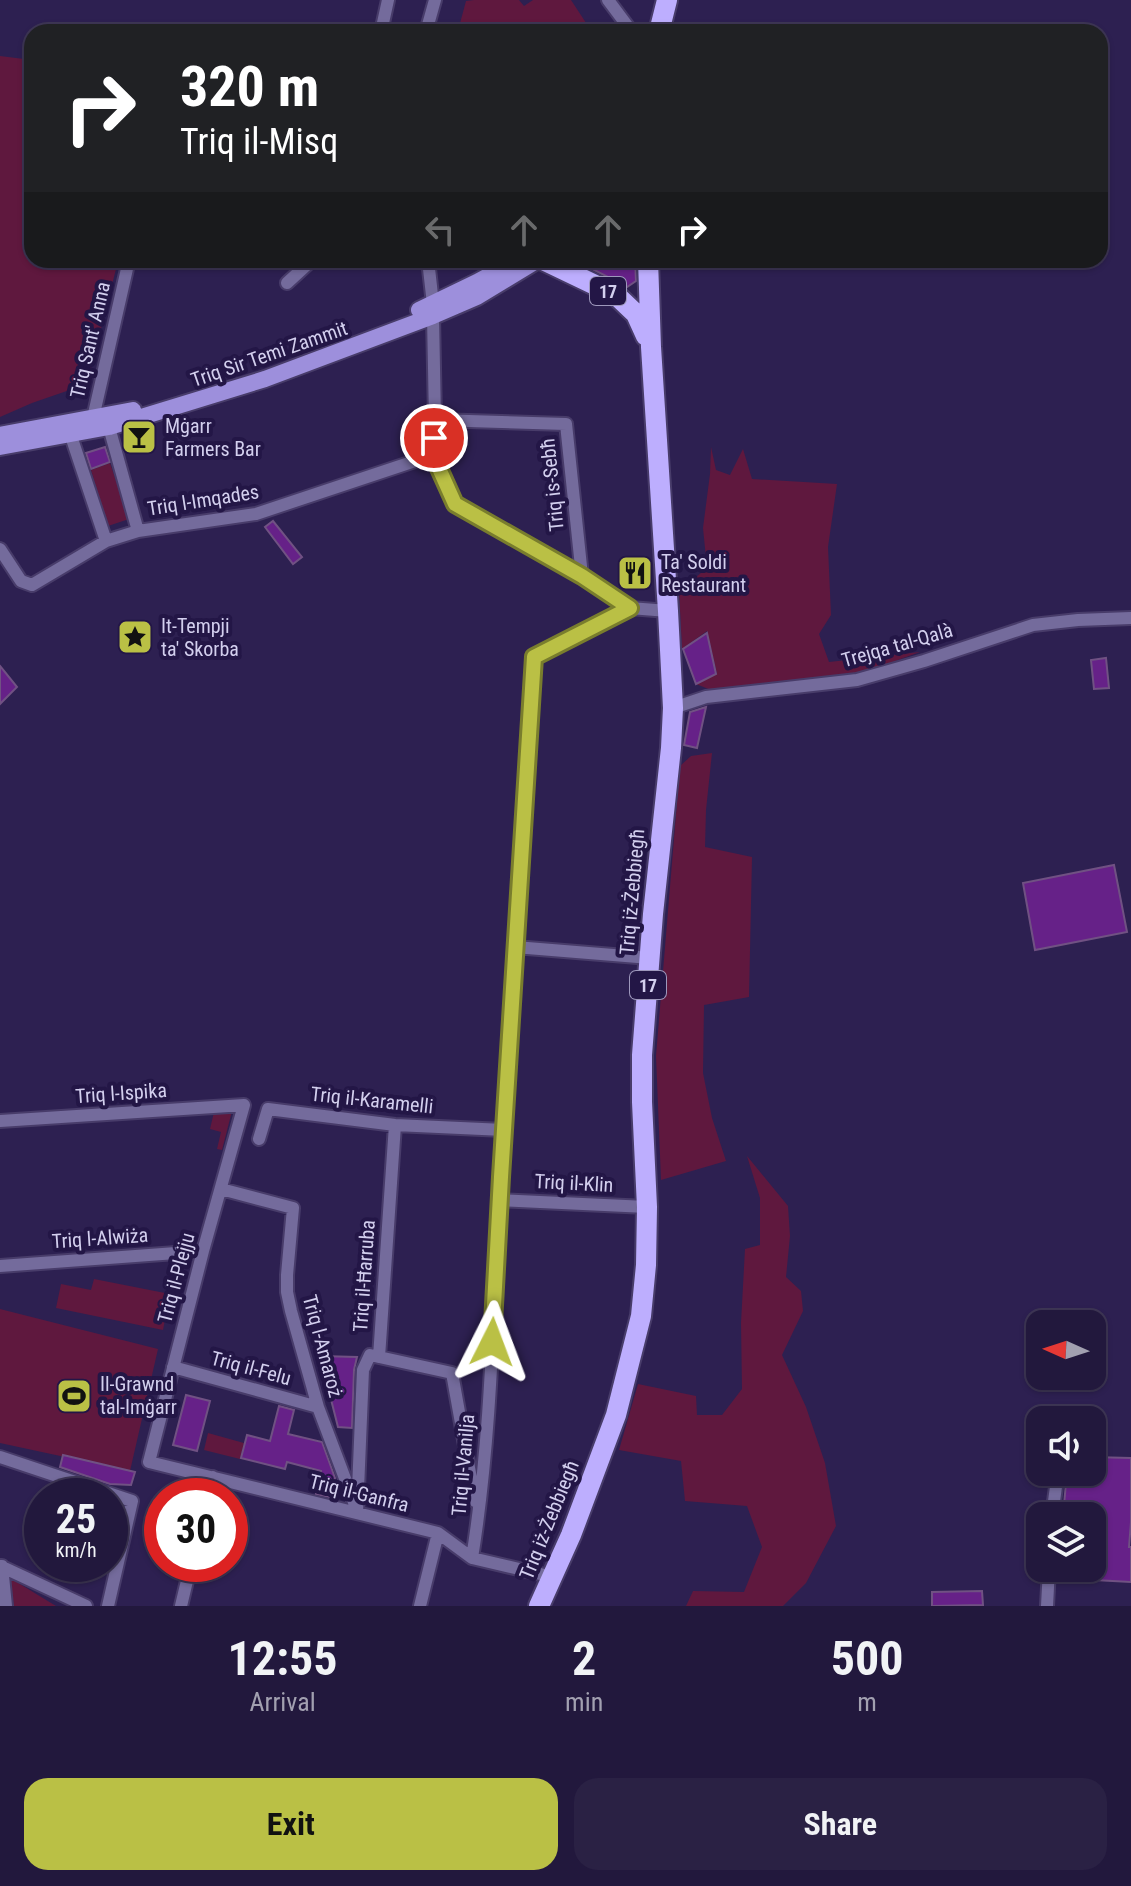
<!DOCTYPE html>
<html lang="en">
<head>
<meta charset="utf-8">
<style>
  :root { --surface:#22183d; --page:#2a2144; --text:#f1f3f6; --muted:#a2a0b0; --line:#3f3757; --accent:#bac045 }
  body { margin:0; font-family:"Roboto Condensed",sans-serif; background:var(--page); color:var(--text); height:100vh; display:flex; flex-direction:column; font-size:30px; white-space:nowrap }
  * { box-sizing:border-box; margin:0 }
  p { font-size:26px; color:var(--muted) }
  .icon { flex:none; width:44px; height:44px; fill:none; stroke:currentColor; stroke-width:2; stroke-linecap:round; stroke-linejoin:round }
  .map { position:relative; height:1606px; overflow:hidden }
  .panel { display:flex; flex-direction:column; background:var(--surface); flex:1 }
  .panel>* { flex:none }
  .banner { position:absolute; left:24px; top:24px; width:1084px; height:244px; border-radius:24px; box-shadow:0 2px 6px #0004,0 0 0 2px var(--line); background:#202124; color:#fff; overflow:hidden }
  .needle { width:52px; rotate:273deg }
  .buttons { position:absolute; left:1026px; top:1310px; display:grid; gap:16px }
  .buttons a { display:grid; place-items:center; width:80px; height:80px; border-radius:16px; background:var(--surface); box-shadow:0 2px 6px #0004,0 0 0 2px var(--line); font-size:40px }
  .speed { position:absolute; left:24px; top:1478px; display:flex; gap:16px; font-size:40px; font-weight:700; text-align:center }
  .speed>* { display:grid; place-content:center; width:104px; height:104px; border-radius:50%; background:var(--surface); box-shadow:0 2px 6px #0004,0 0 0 2px var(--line); line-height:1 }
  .speed small { font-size:20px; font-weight:400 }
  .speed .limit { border:12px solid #d22; background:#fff; color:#111 }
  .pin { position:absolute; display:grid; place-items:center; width:68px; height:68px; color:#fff; margin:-34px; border:4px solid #fff; border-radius:50%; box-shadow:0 2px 8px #0007 }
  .me { position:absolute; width:88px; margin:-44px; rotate:3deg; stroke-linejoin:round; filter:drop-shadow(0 0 6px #0008) }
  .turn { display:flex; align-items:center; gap:28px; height:168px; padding:0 24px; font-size:36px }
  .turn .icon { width:104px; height:104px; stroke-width:2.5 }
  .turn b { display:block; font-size:56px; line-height:68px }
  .lanes { display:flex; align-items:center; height:76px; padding:0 24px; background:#0003; justify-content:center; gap:40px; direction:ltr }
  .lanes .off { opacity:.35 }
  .eta { display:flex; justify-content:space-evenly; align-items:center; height:136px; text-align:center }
  .eta b { font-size:48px; font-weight:700; line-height:56px }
  .cta { display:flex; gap:16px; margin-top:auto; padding:16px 24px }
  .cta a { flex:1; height:92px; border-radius:24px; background:var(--accent); color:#111; font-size:32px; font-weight:700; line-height:92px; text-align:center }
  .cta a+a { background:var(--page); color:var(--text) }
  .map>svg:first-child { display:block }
</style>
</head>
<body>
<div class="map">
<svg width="1131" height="1606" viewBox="0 0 1131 1606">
  <rect width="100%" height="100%" fill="#2d2051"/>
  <!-- green -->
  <path fill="#5f183e" d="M474,0H519L524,6L533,0H571L592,32H503L505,24L459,27L466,1Z
    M0,56L32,60V260H116L117,265L87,384L32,403L0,417Z
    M711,447L716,470L730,475L743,449L752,479L837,484L828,547L831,615L819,634L829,662L920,652L873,669L831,678L711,690L696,684L717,674L707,631L682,649L679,591L707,568L703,528L710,474Z
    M110,463L129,519L108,526L91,470Z
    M712,753L706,810L705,847L752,857L749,997L704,1005L703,1073L712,1118L726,1161L661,1180L656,1056L680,766L691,756Z
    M232,1111L222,1150L217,1149L221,1132L210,1129L214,1112Z
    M747,1156L788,1206L790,1236L786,1277L801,1291L803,1311L782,1355L806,1407L825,1463L836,1526L806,1583L783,1606H686L693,1591L744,1592L762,1547L747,1506L685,1501L681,1461L619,1450L638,1384L696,1396L697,1415H722L742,1389L741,1323L745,1249L760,1245V1198Z
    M94,1279L170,1294L163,1330L56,1308L61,1284L91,1290Z
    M0,1309L158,1349L130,1471L0,1443Z
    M208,1433L244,1443L240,1459L204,1450Z
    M10,1578L56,1606H14Z"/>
  <!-- building -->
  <path fill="#662188" stroke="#705183" stroke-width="2" d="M575,260H635L636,281L627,287Z
    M105,447L110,462L91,469L86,453Z
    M273,521L302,557L293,564L265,527Z
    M707,633L716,674L696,684L683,649Z
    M1106,658L1109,688L1094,689L1091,660Z
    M0,666L17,687L0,704Z
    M706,707L697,748L684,745L690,712Z
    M1114,865L1127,932L1035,950L1023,883Z
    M320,1356L357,1357L354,1370L352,1428L338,1427Z
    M186,1395L210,1401L197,1451L173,1445Z
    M279,1406L294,1410L288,1434L322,1442L335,1478L330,1497L316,1494L321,1471L287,1462L285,1469L241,1458L247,1435L270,1441Z
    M63,1455L135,1472L131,1485L110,1484L60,1467Z
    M1092,1457L1131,1458V1522L1129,1547H1131V1582L1058,1578L1059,1568H1092V1516H1063L1067,1472H1092Z
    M982,1591L983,1605L932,1606V1592Z"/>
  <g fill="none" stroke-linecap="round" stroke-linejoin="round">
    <defs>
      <path id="minor" d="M608,0L632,32
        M381,32L388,0
        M426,32L435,0
        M428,260L433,304
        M287,283L312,260
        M433,316L435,420L433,455L455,504L582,576L630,608
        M435,420L566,424L582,576
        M94,425L93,418L129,260
        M109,427L138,531
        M70,433L106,541
        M0,549L21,581L32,585L106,541L138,531L256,514L433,455
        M673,708L706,697L857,680L924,661L1033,625L1078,620L1131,618
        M515,947L650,958
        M0,1121L244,1105L203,1251L149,1462L438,1533L472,1558L553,1577
        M259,1139L268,1109L395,1125L504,1130
        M221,1189L293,1208L287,1275V1292L291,1311L318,1407L355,1505
        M499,1200L647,1207
        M0,1266L203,1251
        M379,1357L395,1125
        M173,1367L318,1407
        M0,1457L132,1501L108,1606
        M209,1496L213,1477
        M357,1513L363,1370L370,1355L452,1373L475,1501
        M1052,1516L1058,1472
        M472,1558C491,1440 493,1320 499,1201C509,1020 522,838 534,657L630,608L668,611
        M0,1566L86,1606
        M2,1566L6,1606
        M181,1606L191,1564
        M420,1606L438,1533
        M1047,1606L1049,1568"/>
      <path id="secondary" d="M419,310L477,282L517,260
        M0,435L133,410
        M0,447L109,427L265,379L433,316L477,297L538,260"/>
      <path id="primary" d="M659,32L667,0
        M543,260L616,295L636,314L646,336
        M539,1606L571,1535L616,1415L641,1316L646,1265L647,1207L642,1102V1055L653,914L671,748L673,708L668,611L651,347L648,260"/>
    </defs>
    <!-- minor casing -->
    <use href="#minor" stroke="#483c6a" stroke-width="16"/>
    <!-- secondary casing -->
    <use href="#secondary" stroke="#483c6a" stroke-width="20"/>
    <!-- primary casing -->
    <use href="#primary" stroke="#483c6a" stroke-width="24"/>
    <!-- minor -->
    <use href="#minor" stroke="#746b9c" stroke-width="12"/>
    <!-- secondary -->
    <use href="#secondary" stroke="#9d8fdc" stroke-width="16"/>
    <!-- primary -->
    <use href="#primary" stroke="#bdaefe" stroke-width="20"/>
  </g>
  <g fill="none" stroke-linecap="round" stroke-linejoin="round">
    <defs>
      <path id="route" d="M434,438L433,455L455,504L582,576L630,608L534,657L501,1177L492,1342"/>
    </defs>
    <!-- route casing -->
    <use href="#route" stroke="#797d2d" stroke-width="20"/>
    <!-- route -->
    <use href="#route" stroke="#bac045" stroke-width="14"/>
  </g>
  <!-- icons -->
  <defs>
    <symbol id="bar-square" viewBox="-11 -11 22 22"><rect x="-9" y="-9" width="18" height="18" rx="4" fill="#bac045" stroke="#231646"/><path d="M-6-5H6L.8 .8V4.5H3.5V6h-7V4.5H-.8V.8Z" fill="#111"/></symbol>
    <symbol id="restaurant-square" viewBox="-11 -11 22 22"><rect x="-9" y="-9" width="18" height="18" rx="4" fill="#bac045" stroke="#231646"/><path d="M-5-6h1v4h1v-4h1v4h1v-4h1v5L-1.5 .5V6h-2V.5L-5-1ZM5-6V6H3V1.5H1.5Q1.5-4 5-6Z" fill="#111"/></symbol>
    <symbol id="sight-square" viewBox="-11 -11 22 22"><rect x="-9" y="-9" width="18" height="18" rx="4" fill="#bac045" stroke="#231646"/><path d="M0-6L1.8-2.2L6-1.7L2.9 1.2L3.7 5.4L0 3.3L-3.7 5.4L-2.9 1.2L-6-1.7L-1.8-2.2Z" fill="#111"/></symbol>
    <symbol id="stadium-square" viewBox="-11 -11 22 22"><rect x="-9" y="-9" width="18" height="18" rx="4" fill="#bac045" stroke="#231646"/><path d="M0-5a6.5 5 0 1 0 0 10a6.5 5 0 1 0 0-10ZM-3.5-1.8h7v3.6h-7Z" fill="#111"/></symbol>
  </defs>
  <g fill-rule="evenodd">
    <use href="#bar-square" x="119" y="417" width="40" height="40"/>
    <use href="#restaurant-square" x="615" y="553" width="40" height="40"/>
    <use href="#sight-square" x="115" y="617" width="40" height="40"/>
    <use href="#stadium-square" x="54" y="1376" width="40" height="40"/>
  </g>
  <g text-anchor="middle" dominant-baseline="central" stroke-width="8" stroke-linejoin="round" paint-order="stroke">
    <!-- shield labels -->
    <g fill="#231646" stroke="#9e98bc" stroke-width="2">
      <rect x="590" y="277" width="36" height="28" rx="6"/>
      <rect x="630" y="971" width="36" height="28" rx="6"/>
    </g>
    <g font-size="18" font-weight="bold" fill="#d3cfee">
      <text x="608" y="291">17</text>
      <text x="648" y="985">17</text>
    </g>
    <!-- street labels -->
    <g font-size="20" fill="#d3cfee" stroke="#231646">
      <text transform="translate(90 340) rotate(-77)">Triq Sant' Anna</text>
      <text transform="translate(269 354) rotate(-19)">Triq Sir Temi Zammit</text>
      <text transform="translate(552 485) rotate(-96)">Triq is-Sebħ</text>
      <text transform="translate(203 500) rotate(-9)">Triq l-Imqades</text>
      <text transform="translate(897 645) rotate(-16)">Trejqa tal-Qalà</text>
      <text transform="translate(632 892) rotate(-85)">Triq iż-Żebbiegħ</text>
      <text transform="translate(121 1093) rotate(-4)">Triq l-Ispika</text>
      <text transform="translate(372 1100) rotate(6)">Triq il-Karamelli</text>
      <text transform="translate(574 1183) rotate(3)">Triq il-Klin</text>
      <text transform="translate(100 1238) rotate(-4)">Triq l-Alwiża</text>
      <text transform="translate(364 1276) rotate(-86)">Triq il-Ħarruba</text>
      <text transform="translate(176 1278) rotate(-75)">Triq il-Plejju</text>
      <text transform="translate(323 1346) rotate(75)">Triq l-Amaroż</text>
      <text transform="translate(251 1368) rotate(15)">Triq il-Felu</text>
      <text transform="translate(463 1465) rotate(-85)">Triq il-Vanilja</text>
      <text transform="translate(359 1493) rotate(14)">Triq il-Ganfra</text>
      <text transform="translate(549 1520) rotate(-68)">Triq iż-Żebbiegħ</text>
    </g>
    <!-- poi labels -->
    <g font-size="20" fill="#d3cfee" stroke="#231646" text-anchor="start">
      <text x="165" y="426">Mġarr<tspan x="165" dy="23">Farmers Bar</tspan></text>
      <text x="661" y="562">Ta' Soldi<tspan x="661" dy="23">Restaurant</tspan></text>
      <text x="161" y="626">It-Tempji<tspan x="161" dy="23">ta' Skorba</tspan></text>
      <text x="100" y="1384">Il-Grawnd<tspan x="100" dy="23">tal-Imġarr</tspan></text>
    </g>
  </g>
</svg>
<div class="buttons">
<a><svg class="needle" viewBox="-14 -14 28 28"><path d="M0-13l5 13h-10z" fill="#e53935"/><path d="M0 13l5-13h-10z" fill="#a2a0b0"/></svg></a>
<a><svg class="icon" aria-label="sound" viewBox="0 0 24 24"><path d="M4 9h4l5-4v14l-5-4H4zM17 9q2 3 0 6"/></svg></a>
<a><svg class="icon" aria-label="layers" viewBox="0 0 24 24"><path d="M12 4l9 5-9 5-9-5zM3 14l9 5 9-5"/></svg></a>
</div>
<div class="speed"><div>25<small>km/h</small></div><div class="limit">30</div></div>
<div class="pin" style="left:434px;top:438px;background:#d93025"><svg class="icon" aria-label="arrive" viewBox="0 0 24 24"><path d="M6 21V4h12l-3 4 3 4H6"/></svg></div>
<svg class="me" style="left:492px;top:1342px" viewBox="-20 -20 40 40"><path d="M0-17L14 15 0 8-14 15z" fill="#bac045" stroke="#fff" stroke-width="4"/></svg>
<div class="banner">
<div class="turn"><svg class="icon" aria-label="right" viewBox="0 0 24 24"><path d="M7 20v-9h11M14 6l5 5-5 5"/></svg><div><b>320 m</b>Triq il-Misq</div></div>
<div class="lanes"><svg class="icon off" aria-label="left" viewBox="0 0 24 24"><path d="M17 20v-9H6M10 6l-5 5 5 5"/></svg><svg class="icon off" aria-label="ahead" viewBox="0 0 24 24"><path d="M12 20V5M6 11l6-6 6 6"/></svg><svg class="icon off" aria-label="ahead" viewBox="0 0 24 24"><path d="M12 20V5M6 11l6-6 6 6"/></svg><svg class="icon" aria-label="right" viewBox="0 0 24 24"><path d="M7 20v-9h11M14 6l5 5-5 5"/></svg></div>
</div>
</div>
<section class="panel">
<div class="eta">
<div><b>12:55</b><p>Arrival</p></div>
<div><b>2</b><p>min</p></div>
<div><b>500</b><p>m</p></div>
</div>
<div class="cta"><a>Exit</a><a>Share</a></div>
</section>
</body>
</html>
